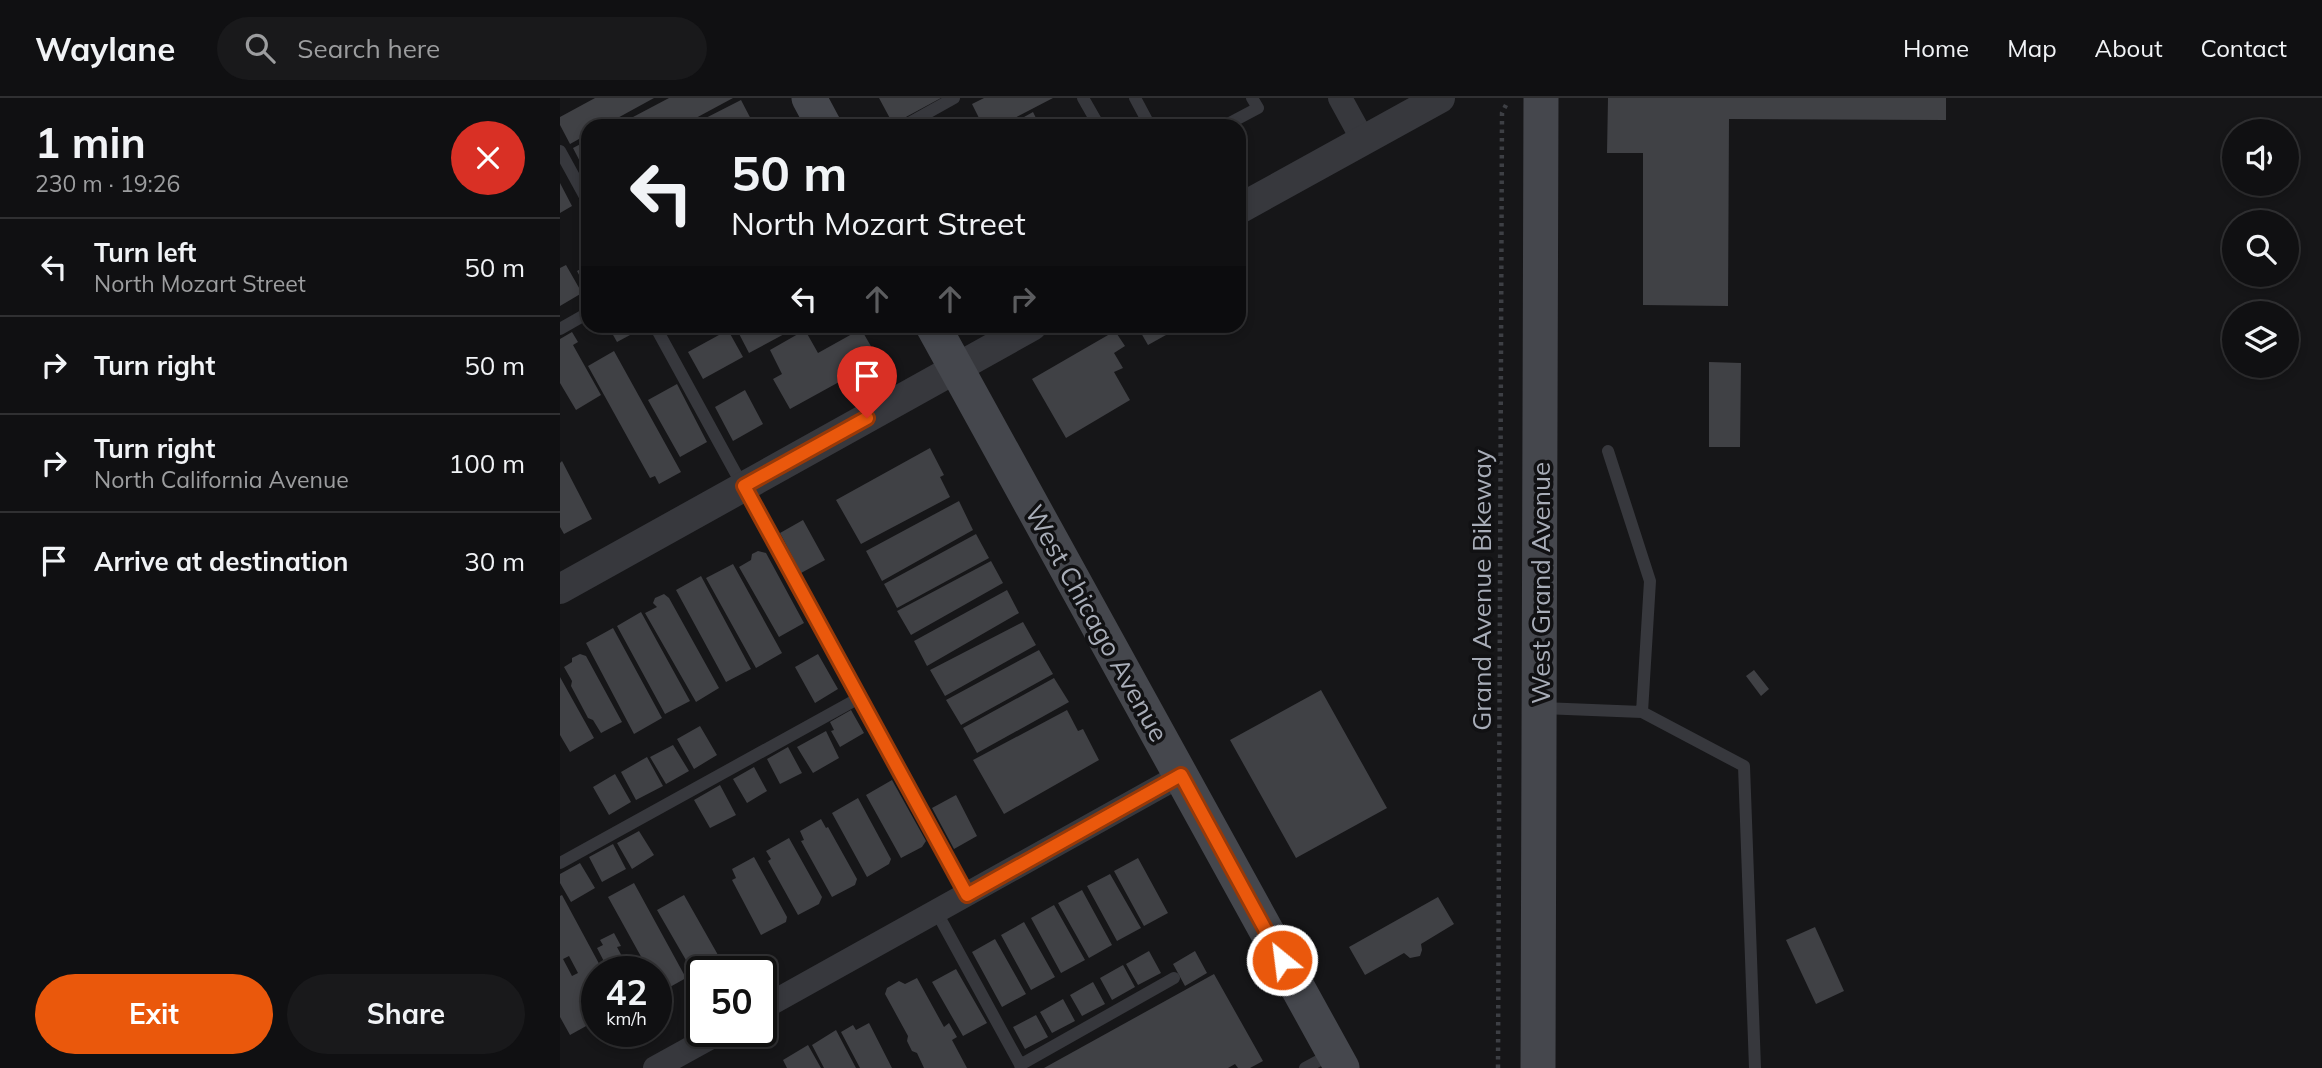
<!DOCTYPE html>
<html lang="en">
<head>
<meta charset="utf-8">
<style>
  :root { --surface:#101012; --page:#19191b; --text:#f1f3f6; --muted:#9c9d9f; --line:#303032; --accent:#ea580c }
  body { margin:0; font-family:Mulish,sans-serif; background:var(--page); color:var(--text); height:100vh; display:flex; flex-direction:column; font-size:26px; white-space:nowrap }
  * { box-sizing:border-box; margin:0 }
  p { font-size:23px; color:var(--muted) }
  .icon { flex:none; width:38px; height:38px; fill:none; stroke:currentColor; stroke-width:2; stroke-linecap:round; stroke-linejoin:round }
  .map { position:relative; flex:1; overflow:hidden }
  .sheet { display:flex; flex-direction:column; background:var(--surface); width:560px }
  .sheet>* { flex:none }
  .banner { position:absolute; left:21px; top:21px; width:665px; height:214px; border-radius:21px; box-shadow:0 4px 10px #0003,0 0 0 2px var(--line); background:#101012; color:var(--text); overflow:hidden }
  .controls { position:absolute; left:1662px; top:21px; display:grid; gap:14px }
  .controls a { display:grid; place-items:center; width:77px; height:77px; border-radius:50%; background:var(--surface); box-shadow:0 4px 10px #0003,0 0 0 2px var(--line); font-size:35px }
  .speed { position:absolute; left:21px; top:858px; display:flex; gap:14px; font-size:35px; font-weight:700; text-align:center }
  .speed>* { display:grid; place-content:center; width:91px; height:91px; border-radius:50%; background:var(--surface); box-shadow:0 4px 10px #0003,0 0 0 2px var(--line); line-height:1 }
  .speed small { font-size:18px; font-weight:400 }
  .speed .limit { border:4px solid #111; border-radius:10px; background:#fff; color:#111 }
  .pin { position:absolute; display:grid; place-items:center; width:60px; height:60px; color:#fff; margin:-72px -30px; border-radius:50% 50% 50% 0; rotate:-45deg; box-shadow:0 0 7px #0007 }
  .pin .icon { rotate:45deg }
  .me { position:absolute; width:77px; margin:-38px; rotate:331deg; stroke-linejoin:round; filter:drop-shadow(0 0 5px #0008) }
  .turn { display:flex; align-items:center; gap:24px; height:147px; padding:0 35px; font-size:32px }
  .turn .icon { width:91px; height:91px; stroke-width:2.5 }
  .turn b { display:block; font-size:49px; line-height:60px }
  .lanes { display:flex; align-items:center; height:66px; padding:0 35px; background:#0003; justify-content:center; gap:35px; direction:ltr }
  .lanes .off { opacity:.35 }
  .round { display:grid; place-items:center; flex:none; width:74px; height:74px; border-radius:37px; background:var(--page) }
  .summary { display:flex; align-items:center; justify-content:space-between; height:119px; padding:0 35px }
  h1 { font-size:42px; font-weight:700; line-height:52px }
  .action { display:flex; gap:14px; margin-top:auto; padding:14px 35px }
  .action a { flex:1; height:80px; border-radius:42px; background:var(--accent); color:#fff; font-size:28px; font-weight:700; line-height:80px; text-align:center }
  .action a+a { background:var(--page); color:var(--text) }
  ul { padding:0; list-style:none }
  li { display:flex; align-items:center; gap:21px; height:98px; padding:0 35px; border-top:2px solid var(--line) }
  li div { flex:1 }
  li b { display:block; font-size:26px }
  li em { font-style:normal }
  header { display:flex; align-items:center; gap:42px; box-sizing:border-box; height:98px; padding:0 35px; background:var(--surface); border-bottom:2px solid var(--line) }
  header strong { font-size:33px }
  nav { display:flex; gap:38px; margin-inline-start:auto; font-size:24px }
  .search { width:490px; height:63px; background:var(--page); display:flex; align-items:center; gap:18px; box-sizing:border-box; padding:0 24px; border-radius:38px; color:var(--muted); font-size:26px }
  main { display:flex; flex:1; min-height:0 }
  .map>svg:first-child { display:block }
</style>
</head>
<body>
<header>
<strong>Waylane</strong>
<div class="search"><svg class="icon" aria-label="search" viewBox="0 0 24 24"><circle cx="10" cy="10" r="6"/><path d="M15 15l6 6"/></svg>Search here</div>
<nav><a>Home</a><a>Map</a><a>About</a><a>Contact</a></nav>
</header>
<main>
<section class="sheet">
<div class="summary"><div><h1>1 min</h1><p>230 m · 19:26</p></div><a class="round" style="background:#d93025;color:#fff"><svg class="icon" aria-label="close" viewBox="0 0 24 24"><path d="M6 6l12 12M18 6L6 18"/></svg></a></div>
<ul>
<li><svg class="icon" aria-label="left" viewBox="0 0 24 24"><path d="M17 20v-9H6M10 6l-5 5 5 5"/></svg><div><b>Turn left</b><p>North Mozart Street</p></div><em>50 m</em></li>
<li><svg class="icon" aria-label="right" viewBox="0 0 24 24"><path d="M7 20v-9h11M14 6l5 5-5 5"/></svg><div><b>Turn right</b></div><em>50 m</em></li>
<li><svg class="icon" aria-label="right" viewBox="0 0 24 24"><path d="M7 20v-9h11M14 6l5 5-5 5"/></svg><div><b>Turn right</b><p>North California Avenue</p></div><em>100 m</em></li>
<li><svg class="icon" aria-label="arrive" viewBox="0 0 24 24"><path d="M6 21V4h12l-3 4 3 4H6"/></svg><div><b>Arrive at destination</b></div><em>30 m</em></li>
</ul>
<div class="action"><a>Exit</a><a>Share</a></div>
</section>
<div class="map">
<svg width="1762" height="970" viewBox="0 0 1762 970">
  <rect width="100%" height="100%" fill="#161618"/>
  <!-- building -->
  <path fill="#404145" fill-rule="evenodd" d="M35,0H94L43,28H28V36L10,46L0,27V19Z
    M109,0H173L121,28H56Z
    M319,0H381L333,26Z
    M424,0H493L439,28H423L412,6Z
    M1048,0H1386V22L1169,21L1168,208L1083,207V55H1047Z
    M181,2L194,27L130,28Z
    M473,14L480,28H448Z
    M28,42V79L13,50Z
    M0,85L12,108L0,115Z
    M6,167L22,195L0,208V170Z
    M28,167V194L17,173Z
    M48,228H84L85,229L57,244Z
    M175,228H228V234L189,255Z
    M577,228H613L615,232L588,247Z
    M301,231L319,262L230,311L213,281L222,276L210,252L245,232L258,255Z
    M168,232L183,259L143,281L128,254Z
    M555,233L565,248L554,255L563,270L554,274L570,302L506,340L472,281Z
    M12,234L18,244L13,247L41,297L16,312L0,285V241Z
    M54,253L121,374L99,386L95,378L90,380L28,268Z
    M1149,264L1181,265L1180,349H1149Z
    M117,286L147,344L120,359L88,302Z
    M185,292L203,326L173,343L155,309Z
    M370,350L384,377L380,379L390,399L301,446L276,402Z
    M2,363L32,421L4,436L0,429V365Z
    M399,403L413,432L322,483L306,453Z
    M243,422L265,462L241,475L220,435Z
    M416,436L429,460L337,510L324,486Z
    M198,453L206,455L244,525L219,539L179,469L191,462L192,456Z
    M431,463L443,485L351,537L337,513Z
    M173,466L222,555L196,570L146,480Z
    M141,478L191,571L166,584L116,492Z
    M447,492L459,515L367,568L354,543Z
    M104,496L109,500L159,590L136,604L85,515L97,509L93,505L95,500Z
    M81,514L130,603L105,616L57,528Z
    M463,524L476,547L385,598L370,572Z
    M53,530L102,620L74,636L26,545Z
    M479,552L493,576L401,627L386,602Z
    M20,556L26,558L62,624L41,635L33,622L28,620L11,588L12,583L4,569L12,564V560Z
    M258,556L278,591L255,605L235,569Z
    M1194,572L1209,591L1201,598L1186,578Z
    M0,579L34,640L10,654L0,637Z
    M494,580L509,604L417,655L403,630Z
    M761,592L827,710L736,760L670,642Z
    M291,612L304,635L280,649L271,633L274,632L270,624Z
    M507,612L518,633L523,631L539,662L444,716L413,662Z
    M140,628L157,657L134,671L117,641Z
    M266,633L279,660L253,675L237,649Z
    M113,647L129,673L106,686L90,659Z
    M228,649L242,675L220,686L207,661Z
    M87,659L103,688L76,702L61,674Z
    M194,669L207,693L187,705L173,681Z
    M55,676L71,704L49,717L33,689Z
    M332,682L366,743L362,749L341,760L306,697Z
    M160,687L176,717L150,730L134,702Z
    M396,697L417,738L394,751L372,710Z
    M298,700L331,761L329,766L307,779L272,715Z
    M261,721L266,730L268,729L297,781L295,787L272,799L241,743L244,742L240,733Z
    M79,733L94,757L72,771L57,745Z
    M229,740L262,799L259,806L238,817L208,763L211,761L206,753Z
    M53,746L66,771L42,784L29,759Z
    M194,759L227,819L226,824L201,837L172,782L176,780L172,771Z
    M578,760L608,815L584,828L554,773Z
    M20,765L35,790L11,804L0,785V776Z
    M550,776L581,830L557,843L527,788Z
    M74,785L126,880L101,894L96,886V873H89L48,799Z
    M522,792L552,847L529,860L498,805Z
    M2,797L43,873H37V922L10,937L0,919V798ZM9,858L18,875L12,878L3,861Z
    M124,797L158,857L157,864L134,876L97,812Z
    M878,799L894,826L861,846L862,852L860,858L850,860L844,855L805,877L789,849Z
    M494,807L525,862L501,875L471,820Z
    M464,824L495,879L471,892L441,837Z
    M1255,829L1284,893L1256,906L1226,842Z
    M54,835L61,848L57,849L65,864L76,858L84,873H49L37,850L43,847L40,842Z
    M435,841L466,896L442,909L412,854Z
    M589,853L601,875L578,887L566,866Z
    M635,853L647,875L625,888L613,866Z
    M563,867L575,889L552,902L540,880Z
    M396,871L427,925L403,938L372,884Z
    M654,876L703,963L690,970H678L675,966L668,970H484Z
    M357,880L384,929L389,925L397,939L392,942L407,970H364L357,955L352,953L347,943L348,938L325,896L327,890L339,883L345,886Z
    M533,884L545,906L522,918L510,897Z
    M503,901L515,923L492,935L480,914Z
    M476,917L488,939L465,951L453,929Z
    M309,925L332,970H300L281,934L293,927L296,932Z
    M276,932L296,970H264L252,947Z
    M248,947L261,970H227L223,962Z"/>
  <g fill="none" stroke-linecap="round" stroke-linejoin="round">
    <!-- path -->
    <path stroke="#3d3f44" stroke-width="4.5" stroke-dasharray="3.5 5" stroke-linecap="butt" d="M938,970L942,15L948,3"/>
    <!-- service -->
    <path stroke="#37383d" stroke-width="12" d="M523,0L539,28
      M575,0L590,28
      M344,28L394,0
      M664,28L698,10L692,0
      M0,53L28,104
      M95,228L407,797
      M0,231L28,215
      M1048,353L1090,483L1082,614
      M982,610L1082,614L1184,668L1195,970
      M0,765L299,600
      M376,813L462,970
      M460,967L614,880
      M745,970L773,955"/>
    <!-- minor -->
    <path stroke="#37383d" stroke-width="24" d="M780,0L803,42
      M201,911L621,677
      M95,970L162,933"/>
    <!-- tertiary -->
    <path stroke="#37383d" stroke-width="30" d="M679,111L880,0
      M0,491L472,228"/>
    <!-- secondary -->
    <path stroke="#45474d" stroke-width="35" d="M249,0L264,28
      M373,228L782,970
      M978,970L981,0"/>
  </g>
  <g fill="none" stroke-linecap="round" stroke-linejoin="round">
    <defs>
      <path id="route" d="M307,320L184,388L407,797L621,677L722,862"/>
    </defs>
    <!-- route casing -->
    <use href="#route" stroke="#983908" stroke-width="18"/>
    <!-- route -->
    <use href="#route" stroke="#ea580c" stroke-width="12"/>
  </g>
  <g text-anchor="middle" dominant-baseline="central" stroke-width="7" stroke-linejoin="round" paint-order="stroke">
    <!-- street labels -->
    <g font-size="26" fill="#a8adb8" stroke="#111113">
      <text transform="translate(980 485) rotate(-90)">West Grand Avenue</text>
      <text transform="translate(921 492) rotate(-90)">Grand Avenue Bikeway</text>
      <text transform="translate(537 525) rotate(61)">West Chicago Avenue</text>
    </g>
  </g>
</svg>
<div class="controls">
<a><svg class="icon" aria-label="sound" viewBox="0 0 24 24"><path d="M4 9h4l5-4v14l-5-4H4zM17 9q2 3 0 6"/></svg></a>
<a><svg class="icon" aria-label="search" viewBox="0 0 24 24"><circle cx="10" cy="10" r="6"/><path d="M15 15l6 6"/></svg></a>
<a><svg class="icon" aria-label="layers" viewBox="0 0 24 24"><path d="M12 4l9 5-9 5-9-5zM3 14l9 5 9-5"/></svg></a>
</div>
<div class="speed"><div>42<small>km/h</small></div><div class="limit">50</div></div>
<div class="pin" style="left:307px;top:320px;background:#d93025"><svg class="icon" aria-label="arrive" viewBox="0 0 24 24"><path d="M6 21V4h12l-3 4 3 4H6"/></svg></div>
<svg class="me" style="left:722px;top:862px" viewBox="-20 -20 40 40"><circle r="17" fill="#ea580c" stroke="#fff" stroke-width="3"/><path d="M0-11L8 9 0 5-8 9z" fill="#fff"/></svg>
<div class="banner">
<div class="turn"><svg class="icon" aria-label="left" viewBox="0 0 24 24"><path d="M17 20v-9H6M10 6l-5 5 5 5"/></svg><div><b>50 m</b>North Mozart Street</div></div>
<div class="lanes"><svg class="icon" aria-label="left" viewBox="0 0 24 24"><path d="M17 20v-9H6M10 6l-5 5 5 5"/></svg><svg class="icon off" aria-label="ahead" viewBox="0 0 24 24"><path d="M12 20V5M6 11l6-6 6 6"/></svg><svg class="icon off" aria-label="ahead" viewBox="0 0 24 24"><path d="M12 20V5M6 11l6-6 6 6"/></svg><svg class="icon off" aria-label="right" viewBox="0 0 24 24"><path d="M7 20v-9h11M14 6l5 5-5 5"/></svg></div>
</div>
</div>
</main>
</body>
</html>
